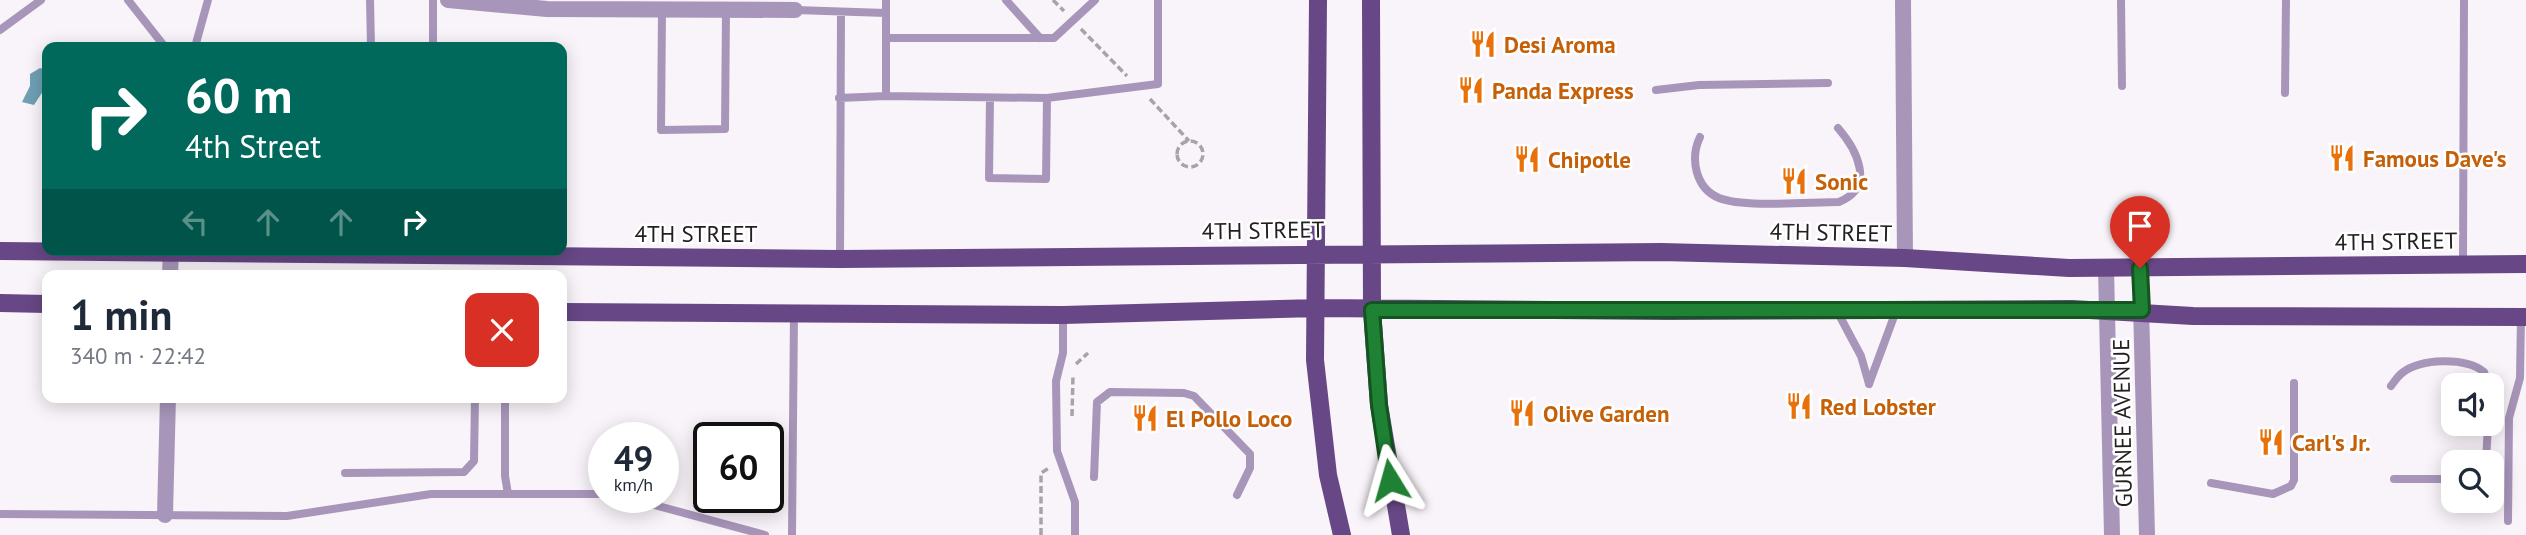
<!DOCTYPE html>
<html lang="en">
<head>
<meta charset="utf-8">
<style>
  :root { --surface:#fff; --page:#f6f6f7; --text:#1f2937; --muted:#747a83 }
  body { margin:0; font-family:"PT Sans",sans-serif; background:var(--page); color:var(--text); height:100vh; display:flex; flex-direction:column; font-size:26px; white-space:nowrap }
  * { box-sizing:border-box; margin:0 }
  p { font-size:23px; color:var(--muted) }
  .icon { flex:none; width:38px; height:38px; fill:none; stroke:currentColor; stroke-width:2; stroke-linecap:round; stroke-linejoin:round }
  .map { position:relative; flex:1; overflow:hidden }
  .panel { position:absolute; left:42px; top:270px; width:525px; height:133px; display:flex; flex-direction:column; background:var(--surface); border-radius:14px; box-shadow:0 4px 18px #0003 }
  .panel>* { flex:none }
  .hud { position:absolute; left:42px; top:42px; width:525px; height:214px; border-radius:14px; box-shadow:0 4px 18px #0003; background:#00695c; color:#fff; overflow:hidden }
  .fabs { position:absolute; left:2441px; top:373px; display:grid; gap:14px }
  .fabs a { display:grid; place-items:center; width:63px; height:63px; border-radius:14px; background:var(--surface); box-shadow:0 4px 18px #0003; font-size:35px }
  .speed { position:absolute; left:588px; top:422px; display:flex; gap:14px; font-size:35px; font-weight:700; text-align:center }
  .speed>* { display:grid; place-content:center; width:91px; height:91px; border-radius:50%; background:var(--surface); box-shadow:0 4px 18px #0003; line-height:1 }
  .speed small { font-size:18px; font-weight:400 }
  .speed .limit { border:4px solid #111; border-radius:10px; background:#fff; color:#111 }
  .pin { position:absolute; display:grid; place-items:center; width:60px; height:60px; color:#fff; margin:-72px -30px; border-radius:50% 50% 50% 0; rotate:-45deg; box-shadow:0 0 7px #0007 }
  .pin .icon { rotate:45deg }
  .me { position:absolute; width:77px; margin:-38px; rotate:352deg; stroke-linejoin:round; filter:drop-shadow(0 0 5px #0008) }
  .turn { display:flex; align-items:center; gap:24px; height:147px; padding:0 28px; font-size:32px }
  .turn .icon { width:91px; height:91px; stroke-width:2.5 }
  .turn b { display:block; font-size:49px; line-height:60px }
  .lanes { display:flex; align-items:center; height:66px; padding:0 28px; background:#0003; justify-content:center; gap:35px; direction:ltr }
  .lanes .off { opacity:.35 }
  .round { display:grid; place-items:center; flex:none; width:74px; height:74px; border-radius:14px; background:var(--page) }
  .head { display:flex; align-items:center; justify-content:space-between; height:119px; padding:0 28px }
  h1 { font-size:42px; font-weight:700; line-height:52px }
  .map>svg:first-child { display:block }
</style>
</head>
<body>
<div class="map">
<svg width="2526" height="535" viewBox="0 0 2526 535">
  <rect width="100%" height="100%" fill="#f9f4f9"/>
  <!-- water -->
  <path fill="#6fa0b5" d="M40,68L47,70V85L34,105L22,102L30,86V74Z"/>
  <g fill="none" stroke-linecap="round" stroke-linejoin="round">
    <!-- path -->
    <path stroke="#a7a3a6" stroke-width="3.5" stroke-dasharray="7 3.5" stroke-linecap="butt" d="M1053,0L1064,11
      M1081,29L1127,76
      M1150,99L1189,141
      M1177 154a13 13 0 1 1 26 0a13 13 0 1 1-26 0Z
      M1076,364L1088,353
      M1072,416L1073,375
      M1041,535V473L1049,468"/>
    <!-- lane -->
    <path stroke="#a896ba" stroke-width="8" d="M128,0L165,47
      M370,0L371,47
      M886,0V96
      M1006,0L1040,38
      M2121,0L2122,86
      M662,9L661,130L725,129L726,10
      M795,10L886,13
      M0,30L41,0
      M886,38H1054L1095,0
      M195,47L208,0
      M433,47V0
      M1656,90L1699,85L1828,83
      M2285,93L2286,0
      M839,98L886,96L1047,98L1158,84V0
      M990,98L989,178L1046,179L1047,98
      M1700,137C1690,158 1695,188 1719,198C1744,208 1809,202 1839,202C1876,187 1857,150 1838,128
      M840,259L841,12
      M2463,264L2464,0
      M1837,311L1861,356L1869,384
      M1063,315V353L1056,381L1057,451L1075,502V535
      M1869,384L1896,311
      M2391,386C2394,382 2398,376 2402,373C2421,358 2466,357 2484,372L2488,385
      M505,397V476L508,494
      M2486,462L2488,424
      M345,473L464,472L474,461L475,397
      M1094,477L1097,402L1110,392L1184,393L1194,396L1250,454V468L1237,495
      M2394,479H2454
      M2211,483L2273,494L2291,486L2294,480V383
      M625,497L765,535
      M0,514L287,516L431,494H604
      M2508,521L2509,418L2520,378L2521,317
      M792,535L794,313"/>
    <!-- street -->
    <path stroke="#a896ba" stroke-width="16" d="M448,0L547,9L795,10
      M1903,0L1905,258
      M2106,268L2112,535
      M2140,268L2147,535
      M170,275L171,250
      M165,515L168,397"/>
    <!-- primary -->
    <path stroke="#674785" stroke-width="18" d="M1318,0L1315,360L1328,475L1342,535
      M1371,0L1372,310L1379,405L1401,535
      M0,251L840,259L1661,252L1905,258L2069,268L2526,264
      M0,303L47,304
      M562,312L1063,315L1317,308L1667,311L2072,309L2193,316L2526,317"/>
  </g>
  <g fill="none" stroke-linecap="round" stroke-linejoin="round">
    <defs>
      <path id="route" d="M1390,480L1379,405L1372,310H2142L2140,268"/>
    </defs>
    <!-- route casing -->
    <use href="#route" stroke="#145421" stroke-width="18"/>
    <!-- route -->
    <use href="#route" stroke="#1f8133" stroke-width="12"/>
  </g>
  <!-- icons -->
  <defs>
    <symbol id="restaurant-bare" viewBox="-9 -9 18 18"><path d="M-5-6h1v4h1v-4h1v4h1v-4h1v5L-1.5 .5V6h-2V.5L-5-1ZM5-6V6H3V1.5H1.5Q1.5-4 5-6Z" fill="#e8710a" stroke="#fff" stroke-width="2.5" paint-order="stroke"/></symbol>
  </defs>
  <g fill-rule="evenodd">
    <use href="#restaurant-bare" x="1464" y="25" width="38" height="38"/>
    <use href="#restaurant-bare" x="1452" y="71" width="38" height="38"/>
    <use href="#restaurant-bare" x="2323" y="139" width="38" height="38"/>
    <use href="#restaurant-bare" x="1508" y="140" width="38" height="38"/>
    <use href="#restaurant-bare" x="1775" y="162" width="38" height="38"/>
    <use href="#restaurant-bare" x="1780" y="387" width="38" height="38"/>
    <use href="#restaurant-bare" x="1503" y="394" width="38" height="38"/>
    <use href="#restaurant-bare" x="1126" y="399" width="38" height="38"/>
    <use href="#restaurant-bare" x="2252" y="423" width="38" height="38"/>
  </g>
  <g text-anchor="middle" dominant-baseline="central" stroke-width="5" stroke-linejoin="round" paint-order="stroke">
    <!-- food labels -->
    <g font-size="23" font-weight="bold" fill="#c56008" stroke="#fff" text-anchor="start">
      <text x="1504" y="44">Desi Aroma</text>
      <text x="1492" y="90">Panda Express</text>
      <text x="2363" y="158">Famous Dave's</text>
      <text x="1548" y="159">Chipotle</text>
      <text x="1815" y="181">Sonic</text>
      <text x="1820" y="406">Red Lobster</text>
      <text x="1543" y="413">Olive Garden</text>
      <text x="1166" y="418">El Pollo Loco</text>
      <text x="2292" y="442">Carl's Jr.</text>
    </g>
    <!-- street labels -->
    <g font-size="23" fill="#221f21" stroke="#fff">
      <text transform="translate(1263 230) rotate(-1)">4TH STREET</text>
      <text transform="translate(1831 232) rotate(1)">4TH STREET</text>
      <text x="696" y="233">4TH STREET</text>
      <text transform="translate(2396 241) rotate(-1)">4TH STREET</text>
      <text transform="translate(2122 423) rotate(-91)">GURNEE AVENUE</text>
    </g>
  </g>
</svg>
<div class="fabs">
<a><svg class="icon" aria-label="sound" viewBox="0 0 24 24"><path d="M4 9h4l5-4v14l-5-4H4zM17 9q2 3 0 6"/></svg></a>
<a><svg class="icon" aria-label="search" viewBox="0 0 24 24"><circle cx="10" cy="10" r="6"/><path d="M15 15l6 6"/></svg></a>
</div>
<div class="speed"><div>49<small>km/h</small></div><div class="limit">60</div></div>
<div class="pin" style="left:2140px;top:268px;background:#d93025"><svg class="icon" aria-label="arrive" viewBox="0 0 24 24"><path d="M6 21V4h12l-3 4 3 4H6"/></svg></div>
<svg class="me" style="left:1390px;top:480px" viewBox="-20 -20 40 40"><path d="M0-17L14 15 0 8-14 15z" fill="#1f8133" stroke="#fff" stroke-width="4"/></svg>
<div class="hud">
<div class="turn"><svg class="icon" aria-label="right" viewBox="0 0 24 24"><path d="M7 20v-9h11M14 6l5 5-5 5"/></svg><div><b>60 m</b>4th Street</div></div>
<div class="lanes"><svg class="icon off" aria-label="left" viewBox="0 0 24 24"><path d="M17 20v-9H6M10 6l-5 5 5 5"/></svg><svg class="icon off" aria-label="ahead" viewBox="0 0 24 24"><path d="M12 20V5M6 11l6-6 6 6"/></svg><svg class="icon off" aria-label="ahead" viewBox="0 0 24 24"><path d="M12 20V5M6 11l6-6 6 6"/></svg><svg class="icon" aria-label="right" viewBox="0 0 24 24"><path d="M7 20v-9h11M14 6l5 5-5 5"/></svg></div>
</div>
<section class="panel">
<div class="head"><div><h1>1 min</h1><p>340 m · 22:42</p></div><a class="round" style="background:#d93025;color:#fff"><svg class="icon" aria-label="close" viewBox="0 0 24 24"><path d="M6 6l12 12M18 6L6 18"/></svg></a></div>
</section>
</div>
</body>
</html>
